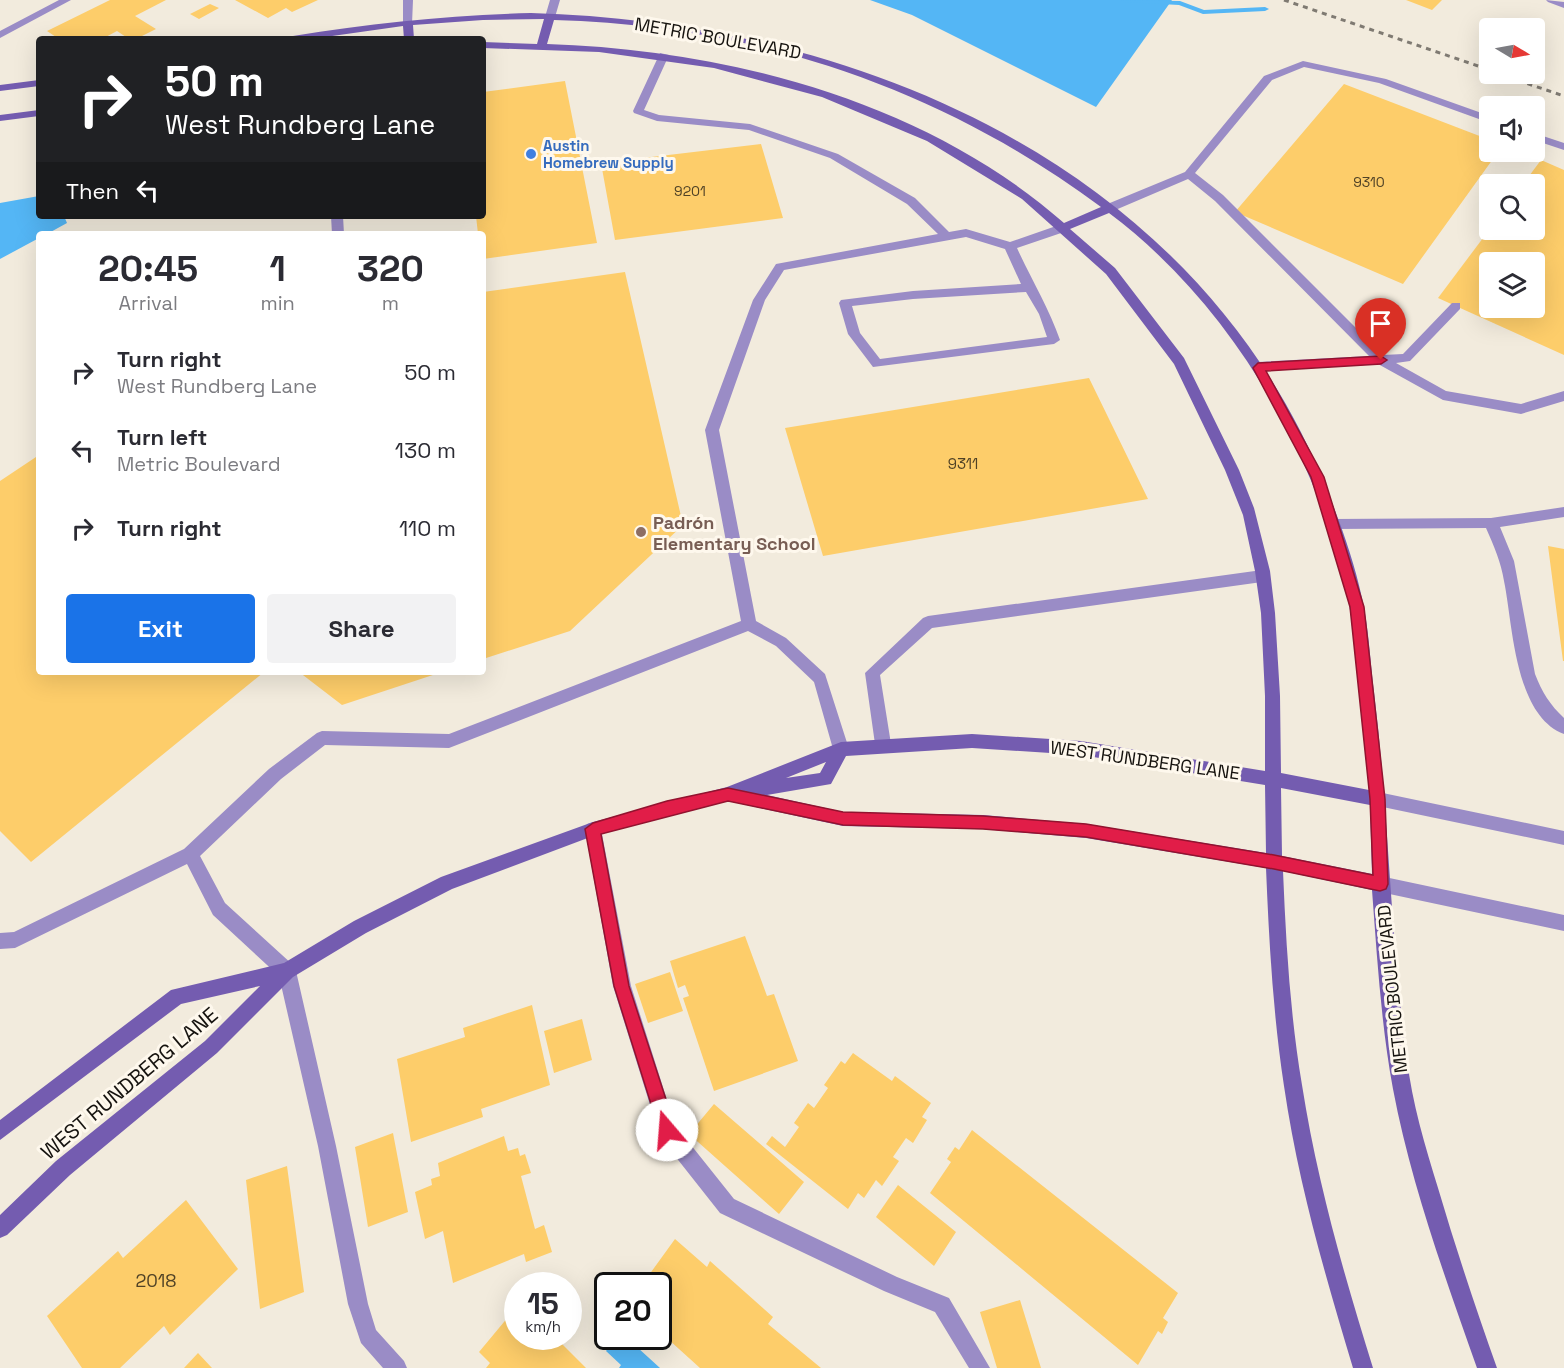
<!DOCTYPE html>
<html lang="en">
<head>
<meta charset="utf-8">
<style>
  :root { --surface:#fff; --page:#f2f2f3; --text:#2b2b33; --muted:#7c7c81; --accent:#1a73e8 }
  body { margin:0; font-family:"Space Grotesk",sans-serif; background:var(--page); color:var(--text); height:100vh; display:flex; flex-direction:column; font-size:22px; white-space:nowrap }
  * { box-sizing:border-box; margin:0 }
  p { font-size:20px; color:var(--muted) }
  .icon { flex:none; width:33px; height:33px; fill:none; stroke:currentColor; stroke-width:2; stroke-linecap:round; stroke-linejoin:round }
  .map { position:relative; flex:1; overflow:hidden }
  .side { position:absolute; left:36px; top:231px; width:450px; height:444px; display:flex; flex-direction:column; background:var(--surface); border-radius:6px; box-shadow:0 6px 24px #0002 }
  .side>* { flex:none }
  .guide { position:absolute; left:36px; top:36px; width:450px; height:183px; border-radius:6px; box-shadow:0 6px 24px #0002; background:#202124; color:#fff; overflow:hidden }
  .needle { width:39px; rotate:100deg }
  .fabs { position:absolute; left:1479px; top:18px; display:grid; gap:12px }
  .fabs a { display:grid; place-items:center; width:66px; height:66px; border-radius:6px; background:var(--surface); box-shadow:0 6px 24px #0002; font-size:30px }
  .speed { position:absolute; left:504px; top:1272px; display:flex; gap:12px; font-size:30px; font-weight:700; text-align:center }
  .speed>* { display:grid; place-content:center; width:78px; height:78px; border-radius:50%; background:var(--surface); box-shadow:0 6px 24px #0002; line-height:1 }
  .speed small { font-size:15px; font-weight:400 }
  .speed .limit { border:3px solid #111; border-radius:9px; background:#fff; color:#111 }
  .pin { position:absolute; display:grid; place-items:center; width:51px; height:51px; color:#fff; margin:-62px -26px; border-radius:50% 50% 50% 0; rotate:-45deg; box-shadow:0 0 6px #0007 }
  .pin .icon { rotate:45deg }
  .me { position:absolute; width:66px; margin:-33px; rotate:342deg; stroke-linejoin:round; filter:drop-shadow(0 0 4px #0008) }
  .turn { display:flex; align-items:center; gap:21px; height:126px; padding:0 30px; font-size:27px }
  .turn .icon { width:78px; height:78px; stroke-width:2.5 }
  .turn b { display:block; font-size:42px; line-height:51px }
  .then { display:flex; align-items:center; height:57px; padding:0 30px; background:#0003; gap:12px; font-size:22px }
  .eta { display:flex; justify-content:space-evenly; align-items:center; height:102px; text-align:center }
  .eta b { font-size:36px; font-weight:800; line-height:42px }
  .button { display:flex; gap:12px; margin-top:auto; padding:12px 30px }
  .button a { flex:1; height:69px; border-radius:6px; background:var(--accent); color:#fff; font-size:24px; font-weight:800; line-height:69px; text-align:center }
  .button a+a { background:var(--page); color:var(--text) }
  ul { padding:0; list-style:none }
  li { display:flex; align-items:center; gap:18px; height:78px; padding:0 30px }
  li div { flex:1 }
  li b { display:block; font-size:22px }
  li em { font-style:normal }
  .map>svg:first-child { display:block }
</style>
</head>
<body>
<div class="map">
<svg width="1564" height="1368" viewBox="0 0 1564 1368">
  <rect width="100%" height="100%" fill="#f2ebdd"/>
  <!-- water -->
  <path fill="#54b6f5" d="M870,0H1172L1096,107L912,15Z
    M39,196V216H64L67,223L47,234H39V238L0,259V203Z
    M616,1337H626L660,1368H619L621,1365L606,1351Z"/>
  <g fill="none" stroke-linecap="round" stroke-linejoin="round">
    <!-- stream -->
    <path fill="#54b6f5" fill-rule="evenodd" d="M1121,0L1180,1L1204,10L1265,7L1269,9L1265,11L1203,14L1179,5L1125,2Z"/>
  </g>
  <!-- building -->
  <path fill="#fdcd6a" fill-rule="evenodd" d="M110,0H166L135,16L156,29L136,39H129L117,31L102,39H59L47,31Z
    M235,0H318L292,12L286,8L268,18Z
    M1406,0H1442L1432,10Z
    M210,4L219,8L199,19L190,14Z
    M565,81L597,243L483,259V234H478L476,216H483V92Z
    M1344,84L1490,140V152H1498L1403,284L1235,212Z
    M761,144L783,218L615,240L601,163Z
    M1541,160L1564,170V355L1438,298L1489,230H1534V184H1523ZM1490,262H1534V308H1490Z
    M625,272L683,525L570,631L483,659V292Z
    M1089,378L1148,499L823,556L785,428Z
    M39,455V672H264L31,862L0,831V481Z
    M1548,546L1564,549V661H1563Z
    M299,672H442L342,705Z
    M745,936L767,996L774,994L798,1061L714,1091L683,998L689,996L685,985L678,988L670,961Z
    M670,972L683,1011L648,1023L635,984Z
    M532,1005L550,1085L481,1109L483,1117L411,1142L397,1059L465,1037L463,1028Z
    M582,1019L592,1060L554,1073L544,1031Z
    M853,1053L892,1081L895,1076L931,1103L922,1117L927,1120L913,1143L906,1138L893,1157L899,1161L882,1186L876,1180L864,1198L858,1193L848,1209L766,1144L772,1136L785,1147L799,1127L794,1123L808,1103L814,1108L828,1088L824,1085L841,1061L845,1064Z
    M714,1104L804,1182L779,1214L689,1134Z
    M972,1130L1178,1293L1163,1318L1168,1322L1162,1334L1158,1331L1138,1365L930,1193L951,1162L947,1159L955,1147L959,1150Z
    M393,1133L408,1212L368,1227L355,1147Z
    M504,1136L508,1151L518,1148L520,1156L525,1154L531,1173L521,1176L535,1229L544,1225L552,1252L526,1262L524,1254L453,1283L443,1231L425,1239L415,1192L432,1185L431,1179L440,1176L438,1163Z
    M287,1166L304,1292L260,1309L246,1180Z
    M898,1185L956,1232L934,1266L876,1217Z
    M186,1200L238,1269L170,1335L164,1326L120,1368H82L47,1316L118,1251L123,1258Z
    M675,1239L707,1267L710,1261L773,1317L768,1324L821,1368H700L658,1330V1286H641Z
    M1020,1300L1041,1368H997L980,1312Z
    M518,1305V1336H554L586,1368H486L490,1363L479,1352Z
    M198,1353L212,1368H184Z"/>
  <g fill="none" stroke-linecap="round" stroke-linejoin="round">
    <!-- service -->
    <path fill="#9a8cc6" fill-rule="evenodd" d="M59,0H71L0,38V31Z
      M403,0H413L412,24L403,22Z
      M550,0H560L555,17L550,20L545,17Z
      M1546,0L1564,2V8L1548,2Z
      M660,53L669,55L644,110L659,115L750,124L838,154L915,198L949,232L966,229L1010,242L1059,225H1067V231L1017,248C1031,279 1049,308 1060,340L1054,344L873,367L848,334L839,303L841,300L913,291L1021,284L1005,249L966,237L784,270L765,300L719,430L756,621L786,638L825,674L849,749L846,754L841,756L836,754L833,749L814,682L776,646L748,631L449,748L325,745L281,779L200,856L225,903L293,965L296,971L336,1146L368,1304L376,1330L404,1361L407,1368H383L361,1343L348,1304L318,1146L279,976L213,915L187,864L15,948L0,949V933L14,932L184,849L269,769L317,733L322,731L449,734L741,621L705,430L753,300L776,264L938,234L907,204L830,158L749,130L657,121L634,113L633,111ZM1026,292L1039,314L1047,337L880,359L860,333L852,306L913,299Z
      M1303,61L1386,79L1490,116V123L1379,83L1304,67L1272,80L1195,173L1223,195L1383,355L1403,354L1452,303H1460V309L1410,361L1396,363L1446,391L1521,404L1564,391V401L1521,414L1443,400L1378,364L1254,370V364L1258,362L1369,356L1215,201L1188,179L1113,211H1105V205L1185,172L1264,76Z
      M1534,133L1564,143V150L1534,140Z
      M331,216H343L344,234H332Z
      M1564,507V517L1500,527L1514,561L1535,674C1542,692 1550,705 1564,718V734C1514,715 1513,624 1504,581C1501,562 1494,546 1486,528L1333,529L1326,524L1333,519L1491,518Z
      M1262,570L1269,576L1262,582L932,628L880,675L891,744L888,749L883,751L878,749L875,744L865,673L923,618L928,616Z
      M593,822L599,824L601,829L631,986L675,1125L734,1199L897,1277L949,1298L990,1368H969L935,1312L884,1291L720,1213L660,1137L613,986L585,829L587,824Z"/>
    <!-- minor -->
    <path fill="#9a8cc6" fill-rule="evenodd" d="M1378,792L1564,831V845L1378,806L1372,804L1370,799L1372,794Z
      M1380,876L1564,915V931L1380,892L1374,890L1372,884L1374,878Z"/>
    <!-- secondary -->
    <path fill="#745cb0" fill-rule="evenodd" d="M531,13C860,22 1199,167 1327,490C1341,525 1354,561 1362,598C1369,629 1370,661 1374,692C1389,814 1390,937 1407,1059C1412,1103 1425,1146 1438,1188C1456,1249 1476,1309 1497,1368H1477C1445,1277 1411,1184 1393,1089C1381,1024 1377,956 1372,890L1283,871C1286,943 1290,1014 1302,1085C1317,1181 1344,1275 1373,1368H1353C1325,1275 1298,1182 1284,1086C1273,1014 1269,941 1266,868L1086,838L983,829L843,826L728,801L593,836L452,889L366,933L293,977L217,1053L70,1175L7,1235L0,1238V1215L56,1161L205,1041L260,986L181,1004L0,1140V1120L171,990L284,963L354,921L441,877L593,822L727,787L841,742L972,734L1081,741L1265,771V696L1261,613L1255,571L1243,515L1225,470L1174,364L1106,274L1022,199L927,141L822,97L714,68L599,52L483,48V42L537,44L544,19L483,20L413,25L414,39H404L403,26L311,39H288L293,36C372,23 451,15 531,13ZM554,20C754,25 941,88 1101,207L1064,223C925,101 729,50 547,44ZM1109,213C1228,302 1316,450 1347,595C1353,621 1354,646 1357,672C1361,711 1366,751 1369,790L1281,773L1280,696L1275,613L1270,571L1254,508L1239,470L1184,358L1115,268L1070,229ZM972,748L1081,755L1265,785L1266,853L1086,824L983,815L843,812L767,795L831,784L846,756ZM826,762L820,773L786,778ZM1281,788L1370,805L1372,874L1282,856Z
      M39,80V86L0,91V85Z
      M39,110V116L0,121V115Z"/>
    <!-- rail -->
    <path stroke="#7f7a72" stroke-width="3" stroke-dasharray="5 5" stroke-linecap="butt" d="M1284,0L1490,70
      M1499,74L1564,96"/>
  </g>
  <!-- route -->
  <path fill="#e11d48" stroke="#92132f" stroke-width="1.5" d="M1381,356L1387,360L1381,364L1266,371L1324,477L1364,607L1385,799L1388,884L1386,889L1380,891L1274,869L1086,837L983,829L843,825L728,801L601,834L629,986L676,1130L673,1136L667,1138L661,1136L614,986L585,829L593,823L667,801L728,788L843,812L983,816L1086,824L1274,855L1373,875L1370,799L1350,607L1311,477L1253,368L1258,363Z"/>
  <!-- markers -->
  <circle fill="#3f7fe0" stroke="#fef8ed" stroke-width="2" cx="531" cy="154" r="6"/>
  <circle fill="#8d6e63" stroke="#fef8ed" stroke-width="2" cx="641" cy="532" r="6"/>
  <g text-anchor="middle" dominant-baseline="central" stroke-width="6" stroke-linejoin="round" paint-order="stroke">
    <!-- far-number labels -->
    <g font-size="14" fill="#504226">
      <text x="1369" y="182">9310</text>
      <text x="690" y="191">9201</text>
    </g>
    <!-- far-shop labels -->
    <g font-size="15" font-weight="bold" fill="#366cbe" stroke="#fef8ed" text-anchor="start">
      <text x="543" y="145">Austin<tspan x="543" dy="17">Homebrew Supply</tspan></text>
    </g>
    <!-- number labels -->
    <g font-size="15" fill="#504226">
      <text x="963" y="463">9311</text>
    </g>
    <!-- street labels -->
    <g font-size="18" fill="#16130f" stroke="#fef8ed">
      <text transform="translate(718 38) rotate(10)">METRIC BOULEVARD</text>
      <text transform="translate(1145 760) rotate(8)">WEST RUNDBERG LANE</text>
      <text transform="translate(1392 989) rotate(-96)">METRIC BOULEVARD</text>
    </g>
    <!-- education labels -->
    <g font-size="18" font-weight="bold" fill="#785e54" stroke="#fef8ed" text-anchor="start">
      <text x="653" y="522">Padrón<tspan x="653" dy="21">Elementary School</tspan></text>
    </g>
    <!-- near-number labels -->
    <g font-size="18" fill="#504226">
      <text x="156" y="1280">2018</text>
    </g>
    <!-- near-street labels -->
    <g font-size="21" fill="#16130f" stroke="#fef8ed">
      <text transform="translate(129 1083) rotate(-40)">WEST RUNDBERG LANE</text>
    </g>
  </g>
</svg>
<div class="fabs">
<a><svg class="needle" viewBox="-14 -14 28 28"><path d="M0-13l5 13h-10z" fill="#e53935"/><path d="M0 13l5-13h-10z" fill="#7c7c81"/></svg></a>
<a><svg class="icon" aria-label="sound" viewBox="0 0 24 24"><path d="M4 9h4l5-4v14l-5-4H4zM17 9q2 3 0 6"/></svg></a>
<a><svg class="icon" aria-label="search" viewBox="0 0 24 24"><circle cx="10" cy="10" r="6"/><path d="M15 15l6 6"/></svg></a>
<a><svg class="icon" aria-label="layers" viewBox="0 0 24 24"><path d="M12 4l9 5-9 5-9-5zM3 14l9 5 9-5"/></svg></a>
</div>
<div class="speed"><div>15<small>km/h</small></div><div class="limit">20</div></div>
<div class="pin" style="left:1381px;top:360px;background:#d93025"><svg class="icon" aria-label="arrive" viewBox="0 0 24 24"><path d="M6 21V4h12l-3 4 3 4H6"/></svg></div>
<svg class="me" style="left:667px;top:1130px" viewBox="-20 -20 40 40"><circle r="19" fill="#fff"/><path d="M0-13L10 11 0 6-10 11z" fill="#e11d48"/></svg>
<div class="guide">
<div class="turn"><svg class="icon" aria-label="right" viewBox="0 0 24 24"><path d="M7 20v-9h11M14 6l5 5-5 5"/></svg><div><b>50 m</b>West Rundberg Lane</div></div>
<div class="then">Then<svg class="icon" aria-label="left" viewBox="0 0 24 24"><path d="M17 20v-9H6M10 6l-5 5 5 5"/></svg></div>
</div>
<section class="side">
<div class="eta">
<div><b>20:45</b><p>Arrival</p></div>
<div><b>1</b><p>min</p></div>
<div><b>320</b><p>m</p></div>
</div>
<ul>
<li><svg class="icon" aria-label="right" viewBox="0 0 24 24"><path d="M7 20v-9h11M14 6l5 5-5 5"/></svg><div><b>Turn right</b><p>West Rundberg Lane</p></div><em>50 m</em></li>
<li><svg class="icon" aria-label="left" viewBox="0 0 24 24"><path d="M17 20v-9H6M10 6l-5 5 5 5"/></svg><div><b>Turn left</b><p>Metric Boulevard</p></div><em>130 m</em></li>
<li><svg class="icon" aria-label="right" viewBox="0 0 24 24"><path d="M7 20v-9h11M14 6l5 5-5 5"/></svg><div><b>Turn right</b></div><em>110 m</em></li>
</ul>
<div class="button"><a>Exit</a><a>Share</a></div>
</section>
</div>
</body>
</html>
